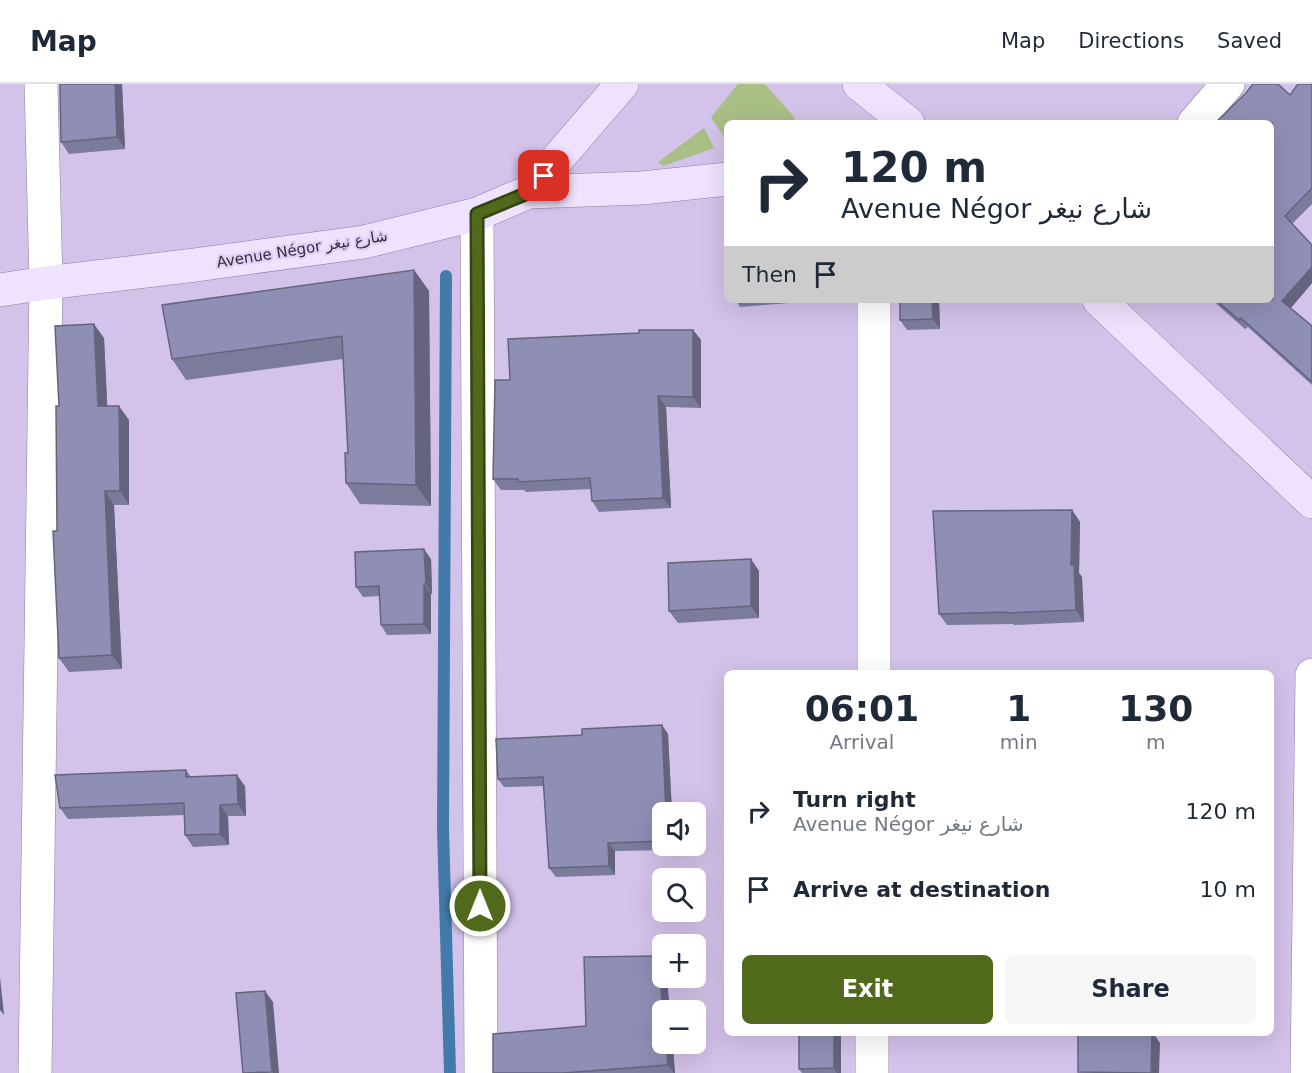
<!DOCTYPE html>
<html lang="en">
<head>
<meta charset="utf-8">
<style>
  :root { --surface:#fff; --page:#f6f6f7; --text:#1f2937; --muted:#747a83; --line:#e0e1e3; --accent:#51691a }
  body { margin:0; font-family:"DejaVu Sans",Cairo,sans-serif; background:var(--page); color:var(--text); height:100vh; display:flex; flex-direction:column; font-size:22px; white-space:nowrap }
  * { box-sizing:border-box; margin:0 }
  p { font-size:20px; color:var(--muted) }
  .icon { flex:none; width:33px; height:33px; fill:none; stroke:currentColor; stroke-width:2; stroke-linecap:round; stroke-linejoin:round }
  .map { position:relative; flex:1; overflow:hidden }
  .panel { position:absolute; left:724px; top:586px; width:550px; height:366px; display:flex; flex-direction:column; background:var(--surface); border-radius:9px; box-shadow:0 6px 24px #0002 }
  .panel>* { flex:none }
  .top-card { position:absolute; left:724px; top:36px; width:550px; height:183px; border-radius:9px; box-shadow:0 6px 24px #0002; background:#fff; color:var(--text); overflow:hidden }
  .buttons { position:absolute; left:652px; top:718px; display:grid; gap:12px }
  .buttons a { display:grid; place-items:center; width:54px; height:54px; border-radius:9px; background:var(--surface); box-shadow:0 6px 24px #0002; font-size:30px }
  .pin { position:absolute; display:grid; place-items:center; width:51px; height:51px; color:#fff; margin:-26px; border-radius:12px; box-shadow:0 3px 9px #0006 }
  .me { position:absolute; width:66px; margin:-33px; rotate:0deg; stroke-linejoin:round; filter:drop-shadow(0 0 4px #0008) }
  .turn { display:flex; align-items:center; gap:21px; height:126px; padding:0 18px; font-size:27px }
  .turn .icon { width:78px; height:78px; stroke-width:2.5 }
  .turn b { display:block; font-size:42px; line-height:51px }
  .then { display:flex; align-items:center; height:57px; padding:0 18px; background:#0003; gap:12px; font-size:22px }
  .eta { display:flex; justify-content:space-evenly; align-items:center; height:102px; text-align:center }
  .eta b { font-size:36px; font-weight:700; line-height:42px }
  .button { display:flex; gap:12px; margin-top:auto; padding:12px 18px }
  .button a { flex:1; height:69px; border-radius:9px; background:var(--accent); color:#fff; font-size:24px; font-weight:700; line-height:69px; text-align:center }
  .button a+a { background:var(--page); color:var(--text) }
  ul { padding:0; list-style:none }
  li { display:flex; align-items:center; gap:18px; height:78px; padding:0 18px }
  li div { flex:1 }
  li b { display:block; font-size:22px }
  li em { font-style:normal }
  header { display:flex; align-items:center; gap:36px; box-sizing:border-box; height:84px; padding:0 30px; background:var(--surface); border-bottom:2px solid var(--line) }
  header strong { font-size:28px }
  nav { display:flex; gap:33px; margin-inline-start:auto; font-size:21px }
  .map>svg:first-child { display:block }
</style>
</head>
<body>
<header>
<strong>Map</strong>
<nav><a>Map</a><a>Directions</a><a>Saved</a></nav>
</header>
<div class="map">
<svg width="1312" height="989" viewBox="0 0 1312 989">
  <rect width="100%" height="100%" fill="#d3c2e9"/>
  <!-- garden -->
  <path fill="#a9bf85" d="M738,0H765L795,34L793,39H728L727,58L711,33Z
    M704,44L714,64L663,82L658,78Z"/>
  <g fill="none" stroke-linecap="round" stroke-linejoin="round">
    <!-- stream -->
    <path stroke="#427baa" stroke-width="12" d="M446,192L443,745L450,989"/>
    <defs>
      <path id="street" d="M1194,39L1228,0
        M477,130L481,989
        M874,590V216
        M35,989L46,199L41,0
        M872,989V950
        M1307,989L1312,591"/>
      <path id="secondary" d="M859,0L908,39
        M529,108L642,104L728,95
        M0,206L46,199L195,181L364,158L477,130L529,108L622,0
        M1099,216L1312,418"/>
    </defs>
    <!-- street casing -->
    <use href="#street" stroke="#8e7ea2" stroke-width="34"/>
    <!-- secondary casing -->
    <use href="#secondary" stroke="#8e7ea2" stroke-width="34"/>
    <!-- street -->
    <use href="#street" stroke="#fff" stroke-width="33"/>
    <!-- secondary -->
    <use href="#secondary" stroke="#efe2fe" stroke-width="33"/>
  </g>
  <!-- wall -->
  <path fill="#7b7b9c" d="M122,0L125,65L69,70L61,58Z
    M1312,0V120L1292,140L1312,161V199L1291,224L1312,242V301L1248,243L1245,245L1212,216H1272L1290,11Z
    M414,186L429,207L431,422L360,420L346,399L348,369L343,275L186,296L172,275Z
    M736,216H800V218L740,223Z
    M900,216H939L940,245L907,246L900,236Z
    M693,246L701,256V324L666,323L671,424L599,428L592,417L591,405L526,408L524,406H501L493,395L510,296L639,249Z
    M104,254L107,322L129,336V421H114L122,585L69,588L59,574L57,447Z
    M1072,426L1080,438L1079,489L1082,493L1084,538L1014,541L1013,540L947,541L939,530Z
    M431,475L432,510H431V550L387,551L381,541L380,512L363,513L356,503Z
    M759,487V534L678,539L669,527Z
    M668,650L672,729H663V762H674V766L615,767V791L556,793L549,784L544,702L504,703L498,695Z
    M186,686L191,693L245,702L246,732H228L229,761L193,763L185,751L184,731L68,735L60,724Z
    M658,872L663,879V894L675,989H493L586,942Z
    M841,950V989H802L799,985Z"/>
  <!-- shaded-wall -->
  <path fill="#64647f" d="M115,0H122L125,65L117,53Z
    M1312,183V199L1289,226L1282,217Z
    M414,186L429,207L431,422L416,401Z
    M932,216H939L940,245L933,235Z
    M94,240L104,254L108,336L98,322Z
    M693,246L701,256V324L693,313Z
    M658,312L666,323L671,424L663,414Z
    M119,322L129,336V421L120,407Z
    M105,407L114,421L122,585L112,571Z
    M1072,426L1080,438L1079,489L1082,493L1084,538L1076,526L1071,481Z
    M424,465L431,475L432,510L426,500Z
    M751,475L759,487V534L751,522Z
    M424,500L431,510V550L424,540Z
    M662,641L668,650L672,729H666Z
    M237,691L245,702L246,732L238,720Z
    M220,721L228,732L229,761L220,750Z
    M608,759L615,767V791L609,782Z
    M658,872L663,879V894H667L670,927H663Z
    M0,893L4,931L0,926Z
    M265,907L273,918L279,989H273L272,988Z
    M834,950H841V989H837L834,984Z
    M1152,950H1154L1160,959L1159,989H1151Z
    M666,960H673L675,989H674L668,981Z"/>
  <!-- building -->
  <path fill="#8f8fb5" stroke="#64647f" stroke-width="1.5" d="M60,0H115L117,53L61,58Z
    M1253,0H1278L1290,11L1298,0H1312V104L1285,132L1312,161V183L1282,217L1312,242V298L1241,234L1239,236L1216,216H1272V39H1215L1246,9Z
    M414,186L416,401L346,399L345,369H348L342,252L172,275L162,221Z
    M900,216H932L933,235L900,236Z
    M94,240L98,322H119L120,407H105L112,571L59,574L53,447H57L56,322H59L55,242Z
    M639,246H693V313L658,312L663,414L592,417L590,394L518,398V395H493L495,296H510L508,255L639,249Z
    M1072,426L1071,481H1074L1076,526L1006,529V528L939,530L933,427Z
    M424,465L426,500H424V540L381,541L379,502L356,503L355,468Z
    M751,475V522L669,527L668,479Z
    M662,641L666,729H663V757L608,759L609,782L549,784L543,693L498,695L496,655L582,651V645Z
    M186,686V693L237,691L238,720L220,721V750L185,751L184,719L60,724L55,691Z
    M658,872L663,927V960H666L668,981L563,989H493V950L586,942L584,873Z
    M265,907L272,988L243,989L236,909Z
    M799,950H834V984L799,985Z
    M1078,950H1152L1151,989L1078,988Z"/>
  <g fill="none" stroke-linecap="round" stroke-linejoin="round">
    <defs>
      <path id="route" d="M480,822L477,130L530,108L544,92"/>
    </defs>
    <!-- route casing -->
    <use href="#route" stroke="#354411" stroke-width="15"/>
    <!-- route -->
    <use href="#route" stroke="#51691a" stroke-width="10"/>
  </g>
  <g text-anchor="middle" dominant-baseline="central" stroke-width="4.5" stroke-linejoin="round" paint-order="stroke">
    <!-- street labels -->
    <g font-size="15" fill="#362f3e" stroke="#e0cff6">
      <text transform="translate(302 165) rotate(-9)">Avenue Négor شارع نيغر</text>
    </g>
  </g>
</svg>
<div class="buttons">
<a><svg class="icon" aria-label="sound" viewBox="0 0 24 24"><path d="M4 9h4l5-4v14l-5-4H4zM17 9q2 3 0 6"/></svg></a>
<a><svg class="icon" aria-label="search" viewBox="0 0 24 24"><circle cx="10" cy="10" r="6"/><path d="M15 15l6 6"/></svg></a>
<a>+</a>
<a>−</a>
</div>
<div class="pin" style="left:544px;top:92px;background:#d93025"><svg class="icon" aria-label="arrive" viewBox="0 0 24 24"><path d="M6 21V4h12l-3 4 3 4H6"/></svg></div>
<svg class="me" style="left:480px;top:822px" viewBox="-20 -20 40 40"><circle r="17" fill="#51691a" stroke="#fff" stroke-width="3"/><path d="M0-11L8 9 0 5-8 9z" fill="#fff"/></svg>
<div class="top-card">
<div class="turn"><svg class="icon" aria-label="right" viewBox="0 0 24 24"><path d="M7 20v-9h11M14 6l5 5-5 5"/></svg><div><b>120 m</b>Avenue Négor شارع نيغر</div></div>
<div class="then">Then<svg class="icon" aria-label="arrive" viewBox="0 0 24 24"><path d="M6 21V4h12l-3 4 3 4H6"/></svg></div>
</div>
<section class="panel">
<div class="eta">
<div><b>06:01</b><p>Arrival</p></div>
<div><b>1</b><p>min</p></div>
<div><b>130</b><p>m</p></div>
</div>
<ul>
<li><svg class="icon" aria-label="right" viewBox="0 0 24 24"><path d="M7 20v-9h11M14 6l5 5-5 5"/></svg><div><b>Turn right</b><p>Avenue Négor شارع نيغر</p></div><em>120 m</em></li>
<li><svg class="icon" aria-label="arrive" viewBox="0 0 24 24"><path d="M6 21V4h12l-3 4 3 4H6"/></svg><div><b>Arrive at destination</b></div><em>10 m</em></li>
</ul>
<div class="button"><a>Exit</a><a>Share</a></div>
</section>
</div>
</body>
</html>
